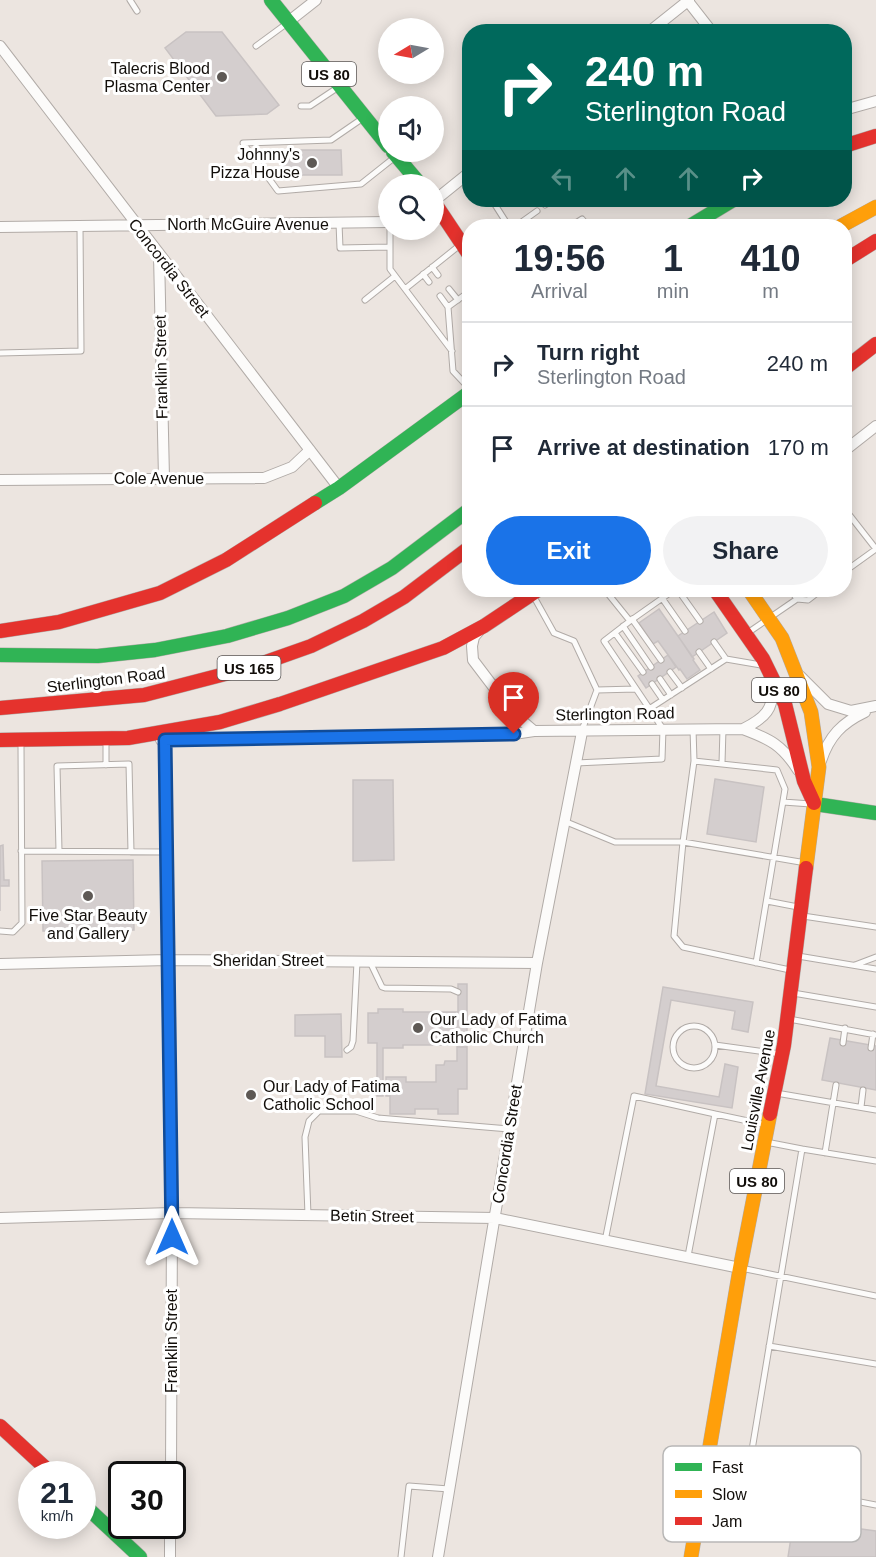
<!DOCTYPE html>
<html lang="en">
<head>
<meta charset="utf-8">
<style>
  :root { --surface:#fff; --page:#f2f2f3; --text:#1f2937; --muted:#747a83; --line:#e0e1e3; --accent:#1a73e8 }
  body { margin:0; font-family:Helvetica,sans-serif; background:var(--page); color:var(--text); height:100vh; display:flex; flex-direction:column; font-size:22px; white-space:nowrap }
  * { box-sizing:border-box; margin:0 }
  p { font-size:20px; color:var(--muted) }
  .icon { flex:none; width:33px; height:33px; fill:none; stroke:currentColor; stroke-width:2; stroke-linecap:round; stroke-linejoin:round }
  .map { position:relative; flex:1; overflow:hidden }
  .details { position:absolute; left:462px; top:219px; width:390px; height:378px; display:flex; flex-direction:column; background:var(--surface); border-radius:24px; box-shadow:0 3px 15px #0003 }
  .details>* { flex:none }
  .guide { position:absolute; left:462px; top:24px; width:390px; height:183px; border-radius:24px; box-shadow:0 3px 15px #0003; background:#00695c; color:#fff; overflow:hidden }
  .needle { width:39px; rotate:260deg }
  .tools { position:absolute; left:378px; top:18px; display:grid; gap:12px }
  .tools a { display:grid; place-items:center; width:66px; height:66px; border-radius:50%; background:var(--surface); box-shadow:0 3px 15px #0003; font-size:30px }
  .speed { position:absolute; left:18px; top:1461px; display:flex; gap:12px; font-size:30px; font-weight:700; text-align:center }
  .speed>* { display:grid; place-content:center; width:78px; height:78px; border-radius:50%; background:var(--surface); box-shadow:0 3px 15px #0003; line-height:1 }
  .speed small { font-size:15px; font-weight:400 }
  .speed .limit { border:3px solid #111; border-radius:9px; background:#fff; color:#111 }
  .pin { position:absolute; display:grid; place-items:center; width:51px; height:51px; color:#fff; margin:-62px -26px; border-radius:50% 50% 50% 0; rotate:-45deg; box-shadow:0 0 6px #0007 }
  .pin .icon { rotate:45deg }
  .me { position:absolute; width:66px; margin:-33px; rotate:0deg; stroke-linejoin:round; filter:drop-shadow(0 0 4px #0008) }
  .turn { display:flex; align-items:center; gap:21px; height:126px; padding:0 24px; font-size:27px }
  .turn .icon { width:78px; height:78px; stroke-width:2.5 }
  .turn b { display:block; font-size:42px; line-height:51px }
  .lanes { display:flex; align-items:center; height:57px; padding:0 24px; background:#0003; justify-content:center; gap:30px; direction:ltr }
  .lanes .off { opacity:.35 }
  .eta { display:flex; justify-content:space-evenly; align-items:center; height:102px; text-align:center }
  .eta b { font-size:36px; font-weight:700; line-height:42px }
  .cta { display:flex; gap:12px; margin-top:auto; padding:12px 24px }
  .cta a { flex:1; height:69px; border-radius:36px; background:var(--accent); color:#fff; font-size:24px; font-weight:700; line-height:69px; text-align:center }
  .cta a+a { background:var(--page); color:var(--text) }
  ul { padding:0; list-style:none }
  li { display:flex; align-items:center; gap:18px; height:84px; padding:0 24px; border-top:2px solid var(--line) }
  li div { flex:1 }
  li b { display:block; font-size:22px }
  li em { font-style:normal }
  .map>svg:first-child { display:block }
</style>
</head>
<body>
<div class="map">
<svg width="876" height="1557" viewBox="0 0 876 1557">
  <rect width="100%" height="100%" fill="#ece5e0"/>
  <!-- building -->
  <path fill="#d4cece" stroke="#c8c2c2" stroke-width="1.5" d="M186,32H222L279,105L267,114L216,116L165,48Z
    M282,150H341L342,175H282Z
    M659,609L694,659L693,660L700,670L687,679L680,669L679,670L658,641L653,644L639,623Z
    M714,612L727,633L692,657L678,636Z
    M668,655L676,667L646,688L638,676Z
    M715,779L764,787L756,842L707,834Z
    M353,780H393L394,860L353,861Z
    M3,845L4,880H9V886H0V911V846Z
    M133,860L134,930L43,931L42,861Z
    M458,984H467V1047H457V1045H403V1048H383V1096H377V1043H368V1013H378V1009H403V1012H458Z
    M663,987L753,1002L748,1032L732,1029L735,1011L671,1000L656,1086L719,1097L725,1064L738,1067L732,1108L645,1094Z
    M341,1014L342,1057H325V1036H295V1015Z
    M830,1038L876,1046V1090L822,1080Z
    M457,1047H467V1089H458V1114H438V1109H415V1114H390V1096H386V1077H406V1082H436V1065H444L445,1061H457Z
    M854,1528L876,1531V1557H788L792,1531L852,1541Z"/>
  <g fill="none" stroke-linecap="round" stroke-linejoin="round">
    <defs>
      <path id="lane" d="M130,0L137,11
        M256,46L286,24
        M301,106H310L337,88
        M363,118L331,140L243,143L278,191L361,184L395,157
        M492,200L506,222L500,226
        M545,205L553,200
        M506,222L516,226L537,211
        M339,223L340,248L390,247
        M571,226L582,219L588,226
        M390,230V269L405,289
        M432,267L438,275
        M423,274L429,282
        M449,289L458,300
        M440,296L448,307
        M365,300L395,276
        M452,351L405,289L460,245
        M0,353L81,351L80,227
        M468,387L453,371L448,307L470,291
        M844,508L876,549
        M844,572L876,549
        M678,590L700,621
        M534,597L554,633L574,641L597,690L582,730
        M662,598L685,631
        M797,599L808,600L821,590
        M632,619L661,660
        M630,621L674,590
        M623,626L651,667
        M749,632L797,599L791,590
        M615,633L643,672
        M714,642L726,659
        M699,652L711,669
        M670,672L682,688
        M660,679L671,695
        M652,684L663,700
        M597,690L636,689
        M649,709L726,659L761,665
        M693,729L694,761L683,842L674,936L683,947L790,970
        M106,742V765
        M694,761L777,770L785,789L756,963
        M576,763L662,759L663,729L604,641L630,621L605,590
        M722,763L723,729
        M783,802L811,804
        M564,821L615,842H683L806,863
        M21,851L167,852
        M59,851L57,766L129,764L131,852
        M767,901L798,907
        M803,916L876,927
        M0,931L13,932L22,923L21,745
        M798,956L876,969
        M370,962L382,987L385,988L451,989L458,992
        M855,965L876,957
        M793,993L876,1007
        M789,1019L876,1035
        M673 1047a21 21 0 1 1 42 0a21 21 0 1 1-42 0Z
        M843,1043L845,1028
        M715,1045L781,1054
        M871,1048L873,1034
        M347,1050L351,1047L353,1041L357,962
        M776,1093L876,1110
        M861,1107L863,1090
        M802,1149L876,1161
        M825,1153L836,1085
        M308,1215L305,1137L309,1121L319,1111H356L378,1118L509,1129
        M605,1241L634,1096L715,1114
        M688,1256L715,1114L767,1125
        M741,1268L876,1296
        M769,1346L876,1364
        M706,1472L747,1480L802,1149L766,1142
        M747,1480L876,1505
        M401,1557L409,1486L449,1489"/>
      <path id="street" d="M687,0L712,32
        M288,22L316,0
        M649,32L689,0
        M0,46L339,488
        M844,110L876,101
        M434,201L470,172
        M0,227L388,222
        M159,255L164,478
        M844,451L876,426
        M0,480L264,478L292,467L310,450
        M479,631L474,637L472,646L473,660L514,714L534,731
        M800,676L828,704L851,711L876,706
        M743,729C765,718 775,709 772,683
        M161,740L514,734L534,731L743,729C770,739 782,745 798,770
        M165,740L172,1213L171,1474
        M821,761C829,736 842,723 865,712
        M0,964L168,960L537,963
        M0,1218L172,1213L495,1218L740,1268
        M170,1557V1526
        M438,1557L537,963L582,732"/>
      <path id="fast" d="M271,0L388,146
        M393,152L420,184
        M690,226L733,200
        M315,503L339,488L470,392
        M0,655L98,656L155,650L227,636L288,618L344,596L392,568L470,509
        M815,804L876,813
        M82,1503L140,1557"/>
      <path id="slow" d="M841,226L876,207
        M749,590L782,638L811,712L819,767L806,868
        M691,1557L740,1268L770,1114"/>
      <path id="jam" d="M844,146L876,136
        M434,202L470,256
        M844,261L876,241
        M844,369L876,344
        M715,590L763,659L785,704L804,781L814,803
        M0,631L59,622L160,593L226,560L315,503
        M0,708L144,695L252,667L311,646L363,621L404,597L470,547
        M0,740L128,738L220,722L280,704L443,648L484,626L538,590
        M770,1114L784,1045L806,868
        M0,1426L52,1474"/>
    </defs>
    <!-- lane casing -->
    <use href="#lane" stroke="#b1aba7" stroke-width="7"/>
    <!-- street casing -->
    <use href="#street" stroke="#b1aba7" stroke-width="12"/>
    <!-- fast casing -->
    <use href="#fast" stroke="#b1aba7" stroke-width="15"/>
    <!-- slow casing -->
    <use href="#slow" stroke="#b1aba7" stroke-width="15"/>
    <!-- jam casing -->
    <use href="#jam" stroke="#b1aba7" stroke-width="15"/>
    <!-- lane -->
    <use href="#lane" stroke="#fcfbfa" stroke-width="5"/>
    <!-- street -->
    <use href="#street" stroke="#fcfbfa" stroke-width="10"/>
    <!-- fast -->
    <use href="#fast" stroke="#30b455" stroke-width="14"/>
    <!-- slow -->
    <use href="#slow" stroke="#ff9f0a" stroke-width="14"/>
    <!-- jam -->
    <use href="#jam" stroke="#e5322d" stroke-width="14"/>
  </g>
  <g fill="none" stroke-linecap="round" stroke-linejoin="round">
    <defs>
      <path id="route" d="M172,1237L165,740L514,734"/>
    </defs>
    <!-- route casing -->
    <use href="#route" stroke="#114b97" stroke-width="15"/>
    <!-- route -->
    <use href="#route" stroke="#1a73e8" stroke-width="10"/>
  </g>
  <!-- markers -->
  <g fill="#5e5955" stroke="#fff" stroke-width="2">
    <circle cx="222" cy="77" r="6"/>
    <circle cx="312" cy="163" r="6"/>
    <circle cx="88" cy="896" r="6"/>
    <circle cx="418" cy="1028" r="6"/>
    <circle cx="251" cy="1095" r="6"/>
  </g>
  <g text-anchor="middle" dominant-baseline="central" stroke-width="6" stroke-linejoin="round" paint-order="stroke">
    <!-- shield labels -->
    <g fill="#fff" stroke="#595654" stroke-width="1.5">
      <rect x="302" y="62" width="54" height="24" rx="4.5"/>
      <rect x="217.5" y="656" width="63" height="24" rx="4.5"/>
      <rect x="752" y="678" width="54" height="24" rx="4.5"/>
      <rect x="730" y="1169" width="54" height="24" rx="4.5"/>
    </g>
    <g font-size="15" font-weight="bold" fill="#120e0a">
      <text x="329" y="74">US 80</text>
      <text x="249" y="668">US 165</text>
      <text x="779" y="690">US 80</text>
      <text x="757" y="1181">US 80</text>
    </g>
    <!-- poi labels -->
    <g font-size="16" fill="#120e0a" stroke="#fff" text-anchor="end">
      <text x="210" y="68">Talecris Blood<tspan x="210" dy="18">Plasma Center</tspan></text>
      <text x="300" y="154">Johnny's<tspan x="300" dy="18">Pizza House</tspan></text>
      <text x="88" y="915" text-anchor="middle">Five Star Beauty<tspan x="88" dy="18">and Gallery</tspan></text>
      <text x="430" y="1019" text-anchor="start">Our Lady of Fatima<tspan x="430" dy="18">Catholic Church</tspan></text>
      <text x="263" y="1086" text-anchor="start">Our Lady of Fatima<tspan x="263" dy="18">Catholic School</tspan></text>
    </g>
    <!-- street labels -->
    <g font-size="16" fill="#120e0a" stroke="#fff">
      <text x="248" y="224">North McGuire Avenue</text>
      <text transform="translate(169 268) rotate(52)">Concordia Street</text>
      <text transform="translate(161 367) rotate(-91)">Franklin Street</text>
      <text x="159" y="478">Cole Avenue</text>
      <text transform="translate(106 680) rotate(-7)">Sterlington Road</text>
      <text transform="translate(615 714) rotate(-1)">Sterlington Road</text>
      <text x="268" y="960">Sheridan Street</text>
      <text transform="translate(758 1090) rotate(-79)">Louisville Avenue</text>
      <text transform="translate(507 1144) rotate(-81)">Concordia Street</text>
      <text transform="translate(372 1216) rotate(1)">Betin Street</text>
      <text transform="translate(171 1341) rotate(-90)">Franklin Street</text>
    </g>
  </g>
  <!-- legend -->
  <rect x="663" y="1446" width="198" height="96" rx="9" fill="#fff" stroke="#b8b7b6" stroke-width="1.5"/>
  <rect x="675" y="1463" width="27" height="8" fill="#30b455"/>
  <rect x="675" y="1490" width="27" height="8" fill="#ff9f0a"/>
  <rect x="675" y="1517" width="27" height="8" fill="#e5322d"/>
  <g font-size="16" fill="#120e0a">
    <text x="712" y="1473">Fast</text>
    <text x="712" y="1500">Slow</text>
    <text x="712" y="1527">Jam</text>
  </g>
</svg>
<div class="tools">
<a><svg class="needle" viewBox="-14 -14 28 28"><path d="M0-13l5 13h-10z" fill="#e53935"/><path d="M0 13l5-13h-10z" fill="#747a83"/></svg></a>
<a><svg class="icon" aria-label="sound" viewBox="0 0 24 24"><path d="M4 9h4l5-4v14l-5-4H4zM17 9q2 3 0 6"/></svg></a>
<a><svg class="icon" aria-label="search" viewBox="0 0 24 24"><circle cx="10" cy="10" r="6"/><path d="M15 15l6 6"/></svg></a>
</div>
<div class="speed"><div>21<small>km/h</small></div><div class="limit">30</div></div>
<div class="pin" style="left:514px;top:734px;background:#d93025"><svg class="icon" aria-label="arrive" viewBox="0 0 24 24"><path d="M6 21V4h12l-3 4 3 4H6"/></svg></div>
<svg class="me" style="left:172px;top:1237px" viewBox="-20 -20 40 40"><path d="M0-17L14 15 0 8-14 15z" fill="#1a73e8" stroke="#fff" stroke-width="4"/></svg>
<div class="guide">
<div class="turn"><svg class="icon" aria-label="right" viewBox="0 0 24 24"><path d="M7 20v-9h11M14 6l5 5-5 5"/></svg><div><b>240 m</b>Sterlington Road</div></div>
<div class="lanes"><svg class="icon off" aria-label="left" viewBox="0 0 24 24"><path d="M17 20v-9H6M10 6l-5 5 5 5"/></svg><svg class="icon off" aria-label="ahead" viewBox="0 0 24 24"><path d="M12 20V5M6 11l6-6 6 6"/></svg><svg class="icon off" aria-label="ahead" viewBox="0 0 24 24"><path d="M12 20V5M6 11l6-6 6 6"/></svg><svg class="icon" aria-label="right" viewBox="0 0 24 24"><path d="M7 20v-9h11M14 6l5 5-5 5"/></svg></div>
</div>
<section class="details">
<div class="eta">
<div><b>19:56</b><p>Arrival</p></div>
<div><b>1</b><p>min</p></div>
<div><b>410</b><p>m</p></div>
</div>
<ul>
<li><svg class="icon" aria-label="right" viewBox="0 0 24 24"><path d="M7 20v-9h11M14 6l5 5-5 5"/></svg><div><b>Turn right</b><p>Sterlington Road</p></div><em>240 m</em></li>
<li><svg class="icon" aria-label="arrive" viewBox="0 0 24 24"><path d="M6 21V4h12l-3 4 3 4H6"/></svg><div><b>Arrive at destination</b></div><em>170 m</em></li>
</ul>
<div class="cta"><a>Exit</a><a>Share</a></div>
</section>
</div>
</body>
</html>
